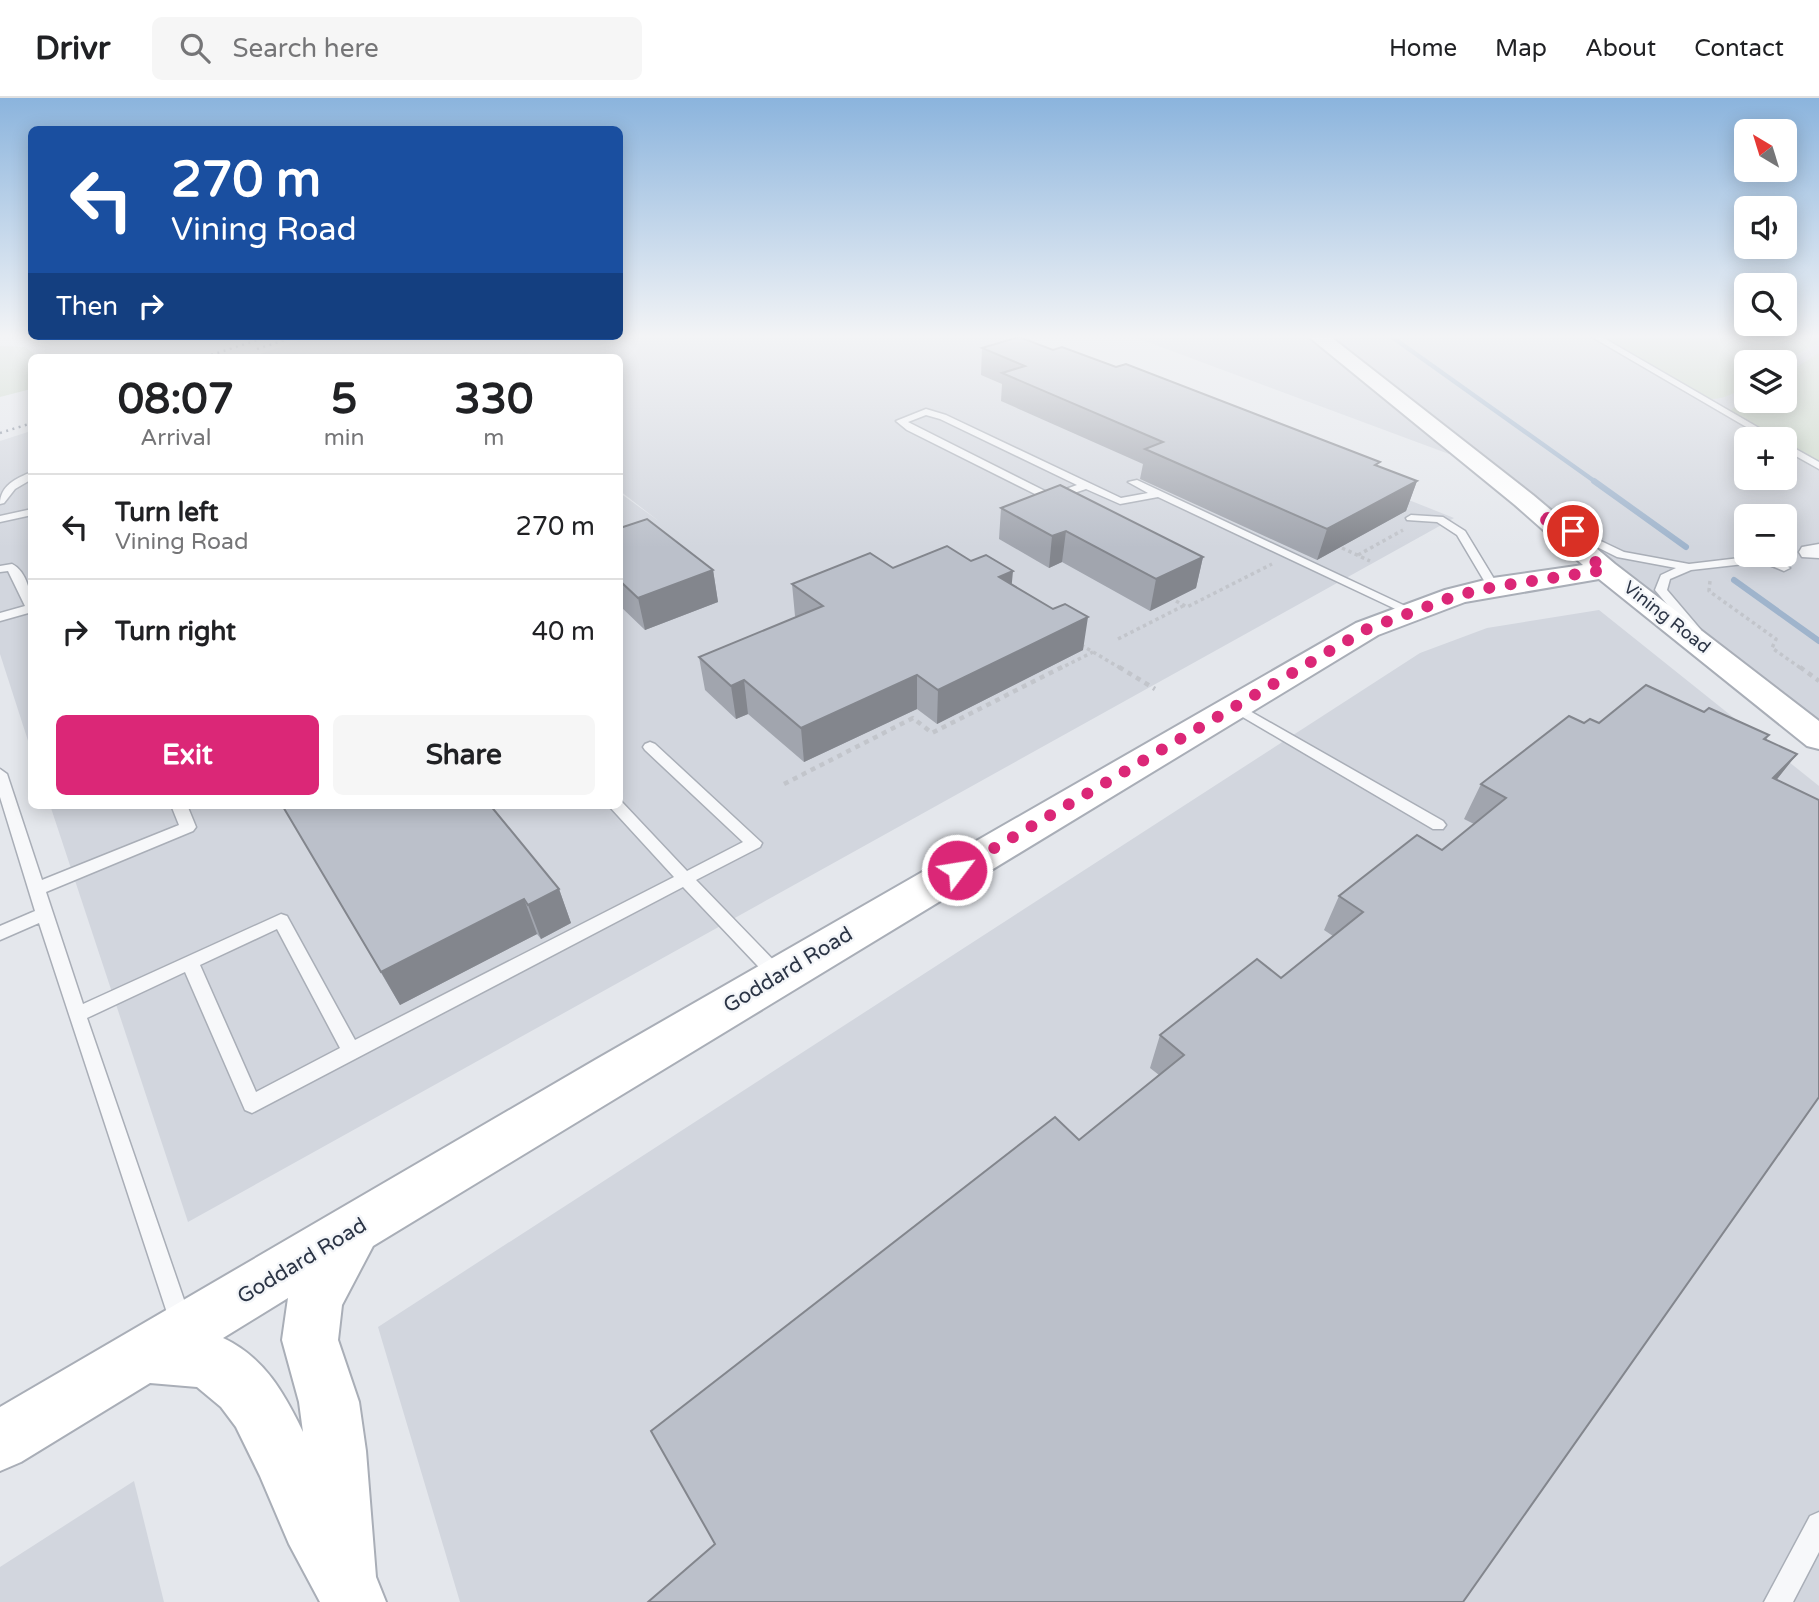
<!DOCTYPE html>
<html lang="en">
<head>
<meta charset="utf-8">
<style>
  :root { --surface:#fff; --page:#f6f6f6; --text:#202124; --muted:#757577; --line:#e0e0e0; --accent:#db2777 }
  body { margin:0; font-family:"Varela Round",sans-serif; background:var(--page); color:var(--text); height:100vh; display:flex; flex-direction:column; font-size:26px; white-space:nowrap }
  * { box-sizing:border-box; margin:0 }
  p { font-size:23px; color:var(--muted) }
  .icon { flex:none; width:38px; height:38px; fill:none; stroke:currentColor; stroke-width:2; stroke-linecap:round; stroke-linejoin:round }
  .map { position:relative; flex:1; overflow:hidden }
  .details { position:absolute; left:28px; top:256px; width:595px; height:455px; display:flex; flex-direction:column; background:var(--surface); border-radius:10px; box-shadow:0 4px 18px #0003 }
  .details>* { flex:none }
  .banner { position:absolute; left:28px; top:28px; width:595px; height:214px; border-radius:10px; box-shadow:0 4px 18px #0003; background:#1a4fa0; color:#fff; overflow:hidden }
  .needle { width:46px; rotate:322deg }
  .buttons { position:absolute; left:1734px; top:21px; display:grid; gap:14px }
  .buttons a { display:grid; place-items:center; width:63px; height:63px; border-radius:10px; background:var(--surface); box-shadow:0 4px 18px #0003; font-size:35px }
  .pin { position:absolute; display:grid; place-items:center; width:60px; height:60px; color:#fff; margin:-30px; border:4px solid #fff; border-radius:50%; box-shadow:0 2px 7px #0007 }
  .me { position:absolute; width:77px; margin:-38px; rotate:59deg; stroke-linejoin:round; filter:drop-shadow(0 0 5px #0008) }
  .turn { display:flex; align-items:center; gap:24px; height:147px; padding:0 28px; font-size:32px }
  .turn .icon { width:91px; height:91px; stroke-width:2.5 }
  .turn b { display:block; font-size:49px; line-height:60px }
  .then { display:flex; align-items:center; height:66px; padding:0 28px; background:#0003; gap:14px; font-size:26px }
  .eta { display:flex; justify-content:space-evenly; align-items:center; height:119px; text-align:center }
  .eta b { font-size:42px; font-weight:700; line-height:49px }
  .primary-button { display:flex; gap:14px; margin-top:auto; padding:14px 28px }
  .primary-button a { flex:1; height:80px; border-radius:10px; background:var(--accent); color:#fff; font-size:28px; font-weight:700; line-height:80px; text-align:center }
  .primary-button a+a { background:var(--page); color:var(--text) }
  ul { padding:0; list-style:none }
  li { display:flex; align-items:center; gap:21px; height:105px; padding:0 28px; border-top:2px solid var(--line) }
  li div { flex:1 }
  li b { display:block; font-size:26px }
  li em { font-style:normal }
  header { display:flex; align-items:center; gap:42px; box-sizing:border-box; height:98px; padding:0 35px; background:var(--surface); border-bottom:2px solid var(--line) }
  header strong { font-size:33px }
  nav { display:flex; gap:38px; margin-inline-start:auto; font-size:24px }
  .search { width:490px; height:63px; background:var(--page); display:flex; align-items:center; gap:18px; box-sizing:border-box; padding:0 24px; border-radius:10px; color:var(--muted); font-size:26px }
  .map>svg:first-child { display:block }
</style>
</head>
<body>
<header>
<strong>Drivr</strong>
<div class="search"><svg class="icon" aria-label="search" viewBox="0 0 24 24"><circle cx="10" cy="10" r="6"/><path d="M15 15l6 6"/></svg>Search here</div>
<nav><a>Home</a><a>Map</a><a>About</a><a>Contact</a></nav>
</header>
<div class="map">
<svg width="1819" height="1504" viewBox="0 0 1819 1504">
  <rect width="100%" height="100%" fill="#e4e7ec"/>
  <!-- built -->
  <path fill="#d2d6de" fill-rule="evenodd" d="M310,239H1000L1454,420L188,1124L50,707H620V395L660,424L620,393V259H251Z
    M1134,239H1819V626L1473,355L1449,356ZM1746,264H1785V303H1746ZM1746,341H1785V380H1746ZM1746,418H1785V457H1746Z
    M31,333V652L0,556V343Z
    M1599,512L1819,688V1504H460L378,1229L1420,555L1487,530Z
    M134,1383L164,1504H0V1469Z"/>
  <!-- green -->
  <path fill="#c9d6c5" d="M1599,239H1819V244L1785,264H1746V288C1732,296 1724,302 1707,301Z
    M0,248L25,249L39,259H32L31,291L0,299Z
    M1819,255V363L1785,344V341H1780L1730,313L1746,300V303H1785V276Z"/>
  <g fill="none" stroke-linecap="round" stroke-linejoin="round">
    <!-- stream-far1 -->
    <path stroke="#9fb4cc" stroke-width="4.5" d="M1392,239L1597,385"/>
    <!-- stream -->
    <path stroke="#9fb4cc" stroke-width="6" d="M1594,383L1686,449
      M1734,482L1819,543"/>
    <defs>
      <path id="lane" d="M1592,239H1602L1778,341H1767Z
        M926,311L946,317L1121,400L1148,395L1128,384L1137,382L1416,513L1414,516H1406L1158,399L1120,406L1086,391L1056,401L1041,399L907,332L896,323ZM926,317L940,321L1077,387L1055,395L1047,394L908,324Z
        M1785,345L1819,364V371L1785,352Z
        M32,374V381L15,391L4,405L0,406C0,388 16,380 32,374Z
        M32,411V417L0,424V418Z
        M1411,417L1443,419L1465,433L1499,489L1497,491H1489L1457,437L1437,424L1407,422L1406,420Z
        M1565,426L1624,454L1689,466L1765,457L1790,470L1784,473L1762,464L1691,472L1670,481L1667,492L1701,532L1695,536L1691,535L1655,492L1661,477L1676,470L1617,459L1561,431L1560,429Z
        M12,466C27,473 32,498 32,514L0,523V515L25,508L8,473L0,474V468Z
        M1234,604L1443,723L1446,727L1443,731H1433L1229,611L1227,608Z
        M650,644L655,646L762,745L760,749L696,782L784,873L787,878L784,883L778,885L772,883L683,789L252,1015L245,1012L185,874L87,920L192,1225L189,1233L181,1236L173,1233L39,825L0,842V828L35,813L0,699V671L7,676L42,782L179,727L171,707H187L196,729L193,733L46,794L83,906L281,816L287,818L355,942L674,779L608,707H620L621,703L687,773L743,744L645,652L643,649L645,646ZM277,831L340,950L256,994L200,867Z
        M1819,1414V1454L1793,1504H1764L1810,1418Z"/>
      <path id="street" d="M1819,446V460L1802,459L1799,454L1802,449Z"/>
      <path id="secondary" d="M1309,239H1331L1533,397L1615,466L1819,623V651L1807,648L1599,481L1465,504L1378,537L373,1148L342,1207L338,1242L359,1304L366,1353L376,1479L386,1504H320L289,1446L260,1378L236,1329L221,1309L197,1289L150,1285L21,1364L0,1373V1309L595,962L1356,525L1445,492L1493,480L1583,467L1515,407ZM288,1200L282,1242L299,1304L303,1334C284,1295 264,1259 223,1240Z"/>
    </defs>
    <!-- lane casing -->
    <use href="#lane" stroke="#a9aeb7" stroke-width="3"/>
    <!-- street casing -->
    <use href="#street" stroke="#a9aeb7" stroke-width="3"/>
    <!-- secondary casing -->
    <use href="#secondary" stroke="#a9aeb7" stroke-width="4"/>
    <!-- path-far1 -->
    <path stroke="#c2c5cb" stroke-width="3.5" stroke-dasharray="3.5 3.5" stroke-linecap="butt" d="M1342,450L1370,463
      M1358,457L1403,432
      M1710,483L1709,493L1776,541L1772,550L1802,571
      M1176,503L1187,509L1272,466
      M1118,541L1183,508
      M1081,547L1122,571
      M1059,571L1093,554"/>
    <!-- path -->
    <path stroke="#c2c5cb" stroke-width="4.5" stroke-dasharray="5 5" stroke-linecap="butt" d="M1119,569L1155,591
      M1800,569L1819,583
      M784,686L913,620L932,635L1062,569"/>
    <!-- lane -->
    <use href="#lane" fill="#f7f8fa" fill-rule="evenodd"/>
    <!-- street -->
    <use href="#street" fill="#f7f8fa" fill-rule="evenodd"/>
    <!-- secondary -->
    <use href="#secondary" fill="#fff" fill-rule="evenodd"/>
    <!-- rail -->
    <path stroke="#7d8696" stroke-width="2.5" stroke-dasharray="2 4.5" stroke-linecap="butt" d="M257,251L295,239
      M205,259L267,239
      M0,335L32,325"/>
  </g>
  <!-- wall -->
  <path fill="#a1a5ae" d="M982,250L1053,252L1378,368L1417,383L1406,413L1317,462L1140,381L1143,366L1001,303L1002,286L981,277Z
    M1001,410L1203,459L1196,490L1150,513L1062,464L1049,470L999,441Z
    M620,430L713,472L718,504L645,532L620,508Z
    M971,463L1012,487L1083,552L937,626L917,611L804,664L748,616L736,621L705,592L699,559L797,519L795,518L792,486L893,470Z
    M1704,614L1769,637L1766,642L1797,656L1776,682L715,1446L1079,1042L1159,977L1150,970L1160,937L1281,880L1333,838L1324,832L1339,798L1442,752L1474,726L1464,721L1481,686L1584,625H1599Z
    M282,707L559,791L571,825L541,841L537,836L400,907Z"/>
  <!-- shaded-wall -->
  <path fill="#83868d" d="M1417,383L1406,413L1317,462L1327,431Z
    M1066,433L1062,464L1049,470L1052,438Z
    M1203,459L1196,490L1150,513L1156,481Z
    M713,472L718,504L645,532L638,500Z
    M1013,473L1010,505L999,479Z
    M1088,519L1083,552L937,626L938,592Z
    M917,577V611L804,664L801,630Z
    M744,582L748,616L736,621L731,588Z
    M1797,656L1770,690L1773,680Z
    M559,791L571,825L541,841L528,807Z
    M524,801L537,836L400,907L381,874Z"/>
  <!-- building -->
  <path fill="#bbc0ca" stroke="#83868d" stroke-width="2" d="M1019,239L1053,252L1062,249L1116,269L1126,266L1380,364L1375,367L1417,383L1327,431L1145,351L1163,344L1002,275L1025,268L982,250Z
    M1060,387L1203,459L1156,481L1066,433L1052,438L1001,410Z
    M647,421L713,472L638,500L620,483V430Z
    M947,448L971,463L986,457L1013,473L999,479L1053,511L1065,506L1088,519L938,592L917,577L801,630L744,582L731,588L699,559L823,508L792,486L870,455L893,470Z
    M1646,587L1704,614L1709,610L1769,637L1764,641L1797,656L1773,680L1819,702V999L1463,1504H648L715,1446L651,1333L1055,1019L1079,1042L1184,957L1160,937L1257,861L1281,880L1363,814L1339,798L1417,737L1442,752L1506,700L1481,686L1569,618L1584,625L1590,621L1599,625Z
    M282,707H490L559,791L528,807L524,801L381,874Z"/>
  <!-- sky -->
  <linearGradient id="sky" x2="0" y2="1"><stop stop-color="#8bb4dd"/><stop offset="0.53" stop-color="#f3f4f6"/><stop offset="1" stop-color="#f3f4f6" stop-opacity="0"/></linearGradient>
  <rect width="1819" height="450" fill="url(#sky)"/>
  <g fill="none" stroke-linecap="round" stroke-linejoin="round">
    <!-- route -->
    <path stroke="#db2777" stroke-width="12" stroke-dasharray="0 21.6" d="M957,772L1367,531L1455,498L1493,489L1605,472L1538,415L1573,433"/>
  </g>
  <g text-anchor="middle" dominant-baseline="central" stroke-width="5" stroke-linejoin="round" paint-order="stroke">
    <!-- far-street labels -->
    <g font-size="18" fill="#2b3445" stroke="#f4f6f9">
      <text transform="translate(1667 519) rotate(38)">Vining Road</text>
    </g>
    <!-- street labels -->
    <g font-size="21" fill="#2b3445" stroke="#f4f6f9">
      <text transform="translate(788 872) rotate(-31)">Goddard Road</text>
      <text transform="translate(302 1163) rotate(-31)">Goddard Road</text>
    </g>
  </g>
</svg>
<div class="buttons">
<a><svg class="needle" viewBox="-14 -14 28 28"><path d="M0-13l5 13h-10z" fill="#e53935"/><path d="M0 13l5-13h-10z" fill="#757577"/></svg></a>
<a><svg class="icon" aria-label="sound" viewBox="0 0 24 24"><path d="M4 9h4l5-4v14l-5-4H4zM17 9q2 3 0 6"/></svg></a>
<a><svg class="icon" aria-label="search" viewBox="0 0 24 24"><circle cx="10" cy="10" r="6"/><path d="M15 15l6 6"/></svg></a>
<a><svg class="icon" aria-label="layers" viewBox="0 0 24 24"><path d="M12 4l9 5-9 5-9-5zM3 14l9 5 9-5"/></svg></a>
<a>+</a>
<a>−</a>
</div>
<div class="pin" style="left:1573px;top:433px;background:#d93025"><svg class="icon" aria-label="arrive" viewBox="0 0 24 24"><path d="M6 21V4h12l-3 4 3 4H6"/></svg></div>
<svg class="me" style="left:957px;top:772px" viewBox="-20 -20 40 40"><circle r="17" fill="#db2777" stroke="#fff" stroke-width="3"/><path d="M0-11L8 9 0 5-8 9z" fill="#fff"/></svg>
<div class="banner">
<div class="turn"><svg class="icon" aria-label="left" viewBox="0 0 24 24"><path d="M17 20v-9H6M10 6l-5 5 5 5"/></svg><div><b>270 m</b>Vining Road</div></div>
<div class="then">Then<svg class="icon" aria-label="right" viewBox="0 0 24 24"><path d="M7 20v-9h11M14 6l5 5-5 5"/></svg></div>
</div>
<section class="details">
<div class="eta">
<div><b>08:07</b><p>Arrival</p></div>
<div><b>5</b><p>min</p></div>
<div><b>330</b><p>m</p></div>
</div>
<ul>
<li><svg class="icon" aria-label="left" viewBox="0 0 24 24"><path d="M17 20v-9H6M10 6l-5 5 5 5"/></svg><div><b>Turn left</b><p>Vining Road</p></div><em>270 m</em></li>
<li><svg class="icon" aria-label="right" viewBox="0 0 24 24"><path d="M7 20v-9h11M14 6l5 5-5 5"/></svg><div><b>Turn right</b></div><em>40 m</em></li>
</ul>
<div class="primary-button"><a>Exit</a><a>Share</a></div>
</section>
</div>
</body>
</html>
